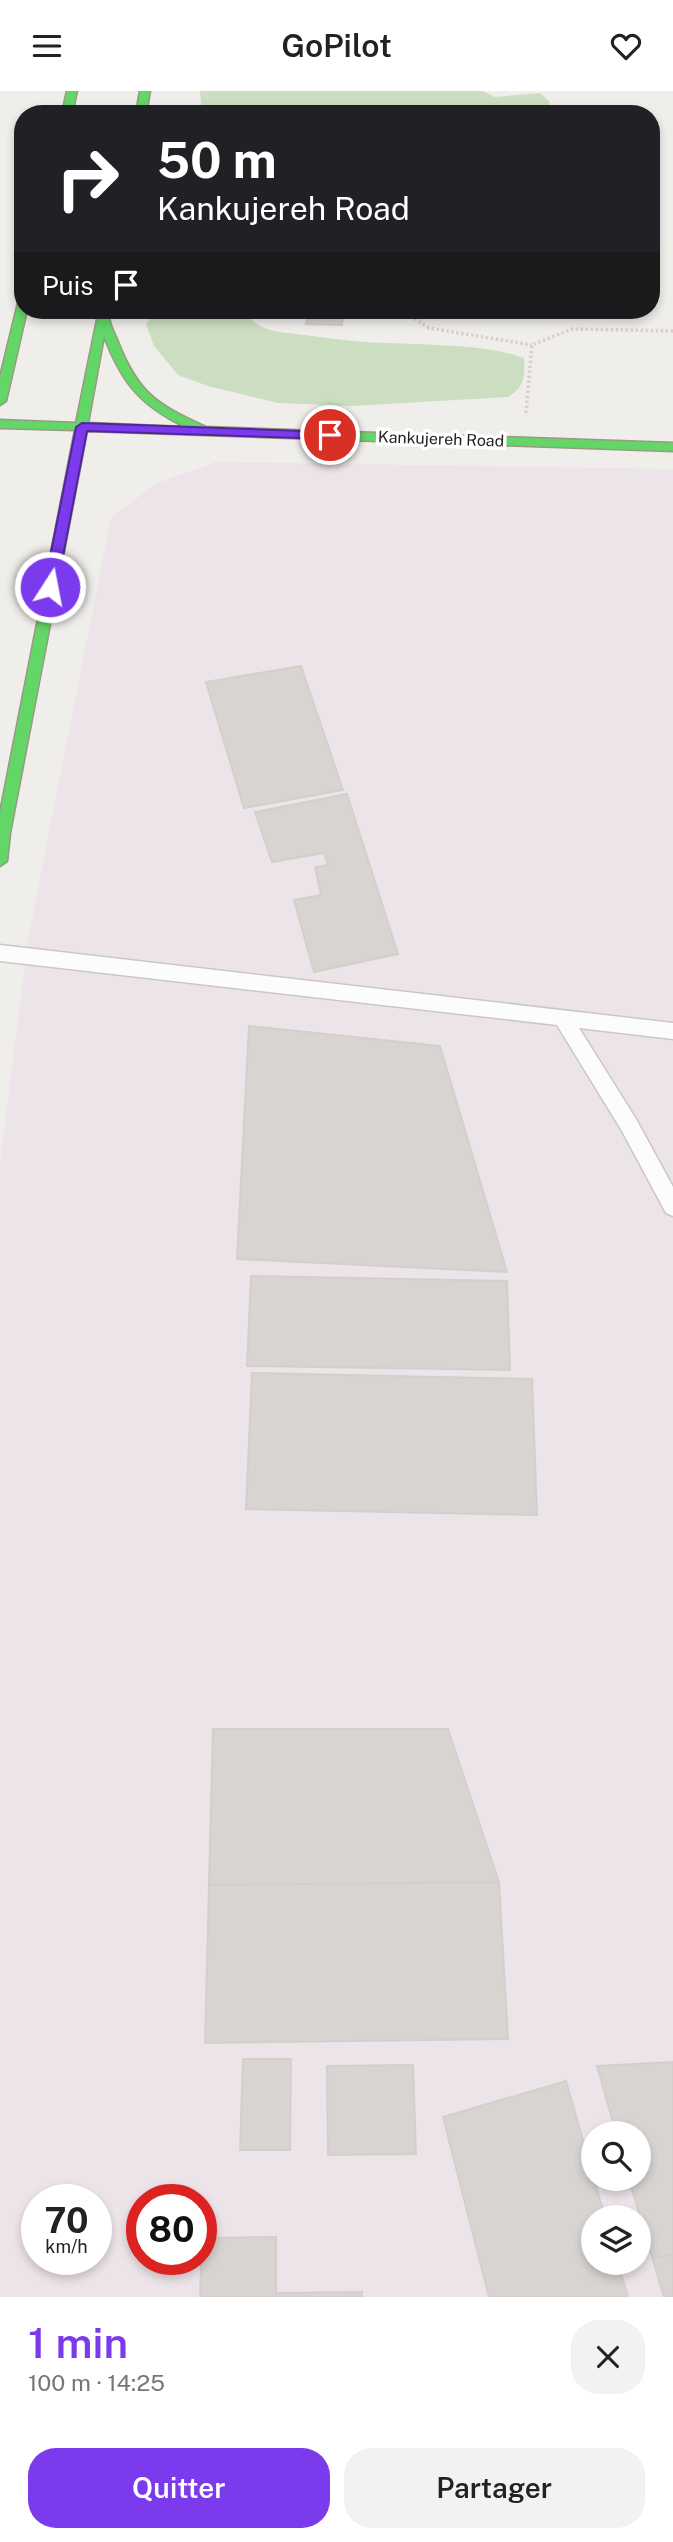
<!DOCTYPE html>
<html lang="fr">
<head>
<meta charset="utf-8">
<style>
  :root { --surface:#fff; --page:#f2f2f2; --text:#222; --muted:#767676; --accent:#7c3aed }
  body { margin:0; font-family:"Public Sans",sans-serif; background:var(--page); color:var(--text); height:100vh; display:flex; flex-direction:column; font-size:26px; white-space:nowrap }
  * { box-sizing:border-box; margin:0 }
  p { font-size:23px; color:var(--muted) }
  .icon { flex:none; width:38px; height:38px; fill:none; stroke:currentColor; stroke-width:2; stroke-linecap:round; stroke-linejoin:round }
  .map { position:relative; height:2206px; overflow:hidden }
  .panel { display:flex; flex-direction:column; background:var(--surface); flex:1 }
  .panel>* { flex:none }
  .top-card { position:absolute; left:14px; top:14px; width:646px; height:214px; border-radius:28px; box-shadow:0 4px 10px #0003; background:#202124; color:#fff; overflow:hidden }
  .fabs { position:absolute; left:581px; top:2030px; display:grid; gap:14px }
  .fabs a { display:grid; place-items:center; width:70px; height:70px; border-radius:50%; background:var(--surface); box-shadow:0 4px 10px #0003; font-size:35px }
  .speed { position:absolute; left:21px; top:2093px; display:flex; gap:14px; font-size:35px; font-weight:700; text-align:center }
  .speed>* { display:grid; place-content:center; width:91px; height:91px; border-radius:50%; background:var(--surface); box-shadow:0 4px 10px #0003; line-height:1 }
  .speed small { font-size:18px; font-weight:400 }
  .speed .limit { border:10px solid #d22; background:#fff; color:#111 }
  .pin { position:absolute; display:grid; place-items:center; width:60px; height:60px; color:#fff; margin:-30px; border:4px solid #fff; border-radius:50%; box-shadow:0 2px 7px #0007 }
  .me { position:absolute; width:77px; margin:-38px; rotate:11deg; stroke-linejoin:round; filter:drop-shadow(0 0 5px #0008) }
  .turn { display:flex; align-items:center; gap:24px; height:147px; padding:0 28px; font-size:32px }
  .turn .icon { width:91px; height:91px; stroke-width:2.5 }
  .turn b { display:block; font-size:49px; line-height:60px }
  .then { display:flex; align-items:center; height:66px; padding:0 28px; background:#0003; gap:14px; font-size:26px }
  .round { display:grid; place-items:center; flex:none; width:74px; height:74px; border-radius:28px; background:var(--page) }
  .summary { display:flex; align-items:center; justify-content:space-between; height:119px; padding:0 28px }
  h1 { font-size:42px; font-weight:600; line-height:52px; color:var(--accent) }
  .button { display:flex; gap:14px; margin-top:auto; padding:14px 28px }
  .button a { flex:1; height:80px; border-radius:28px; background:var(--accent); color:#fff; font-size:28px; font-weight:600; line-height:80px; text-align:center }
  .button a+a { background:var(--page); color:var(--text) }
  header { display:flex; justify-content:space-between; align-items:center; height:91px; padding:0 28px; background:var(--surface); font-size:32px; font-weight:600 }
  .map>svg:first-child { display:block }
</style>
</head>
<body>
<header><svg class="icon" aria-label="menu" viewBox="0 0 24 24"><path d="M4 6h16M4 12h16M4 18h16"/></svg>GoPilot<svg class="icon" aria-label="heart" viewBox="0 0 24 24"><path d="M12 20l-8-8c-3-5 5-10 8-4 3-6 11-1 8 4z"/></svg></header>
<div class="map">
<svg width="673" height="2206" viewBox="0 0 673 2206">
  <rect width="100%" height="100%" fill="#f0eeeb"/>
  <!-- industrial -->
  <path fill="#ede4e9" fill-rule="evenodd" d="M216,371L673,378V2206H0V1071L28,848L111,426L157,392ZM593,2042H639V2088H593ZM37,2109H96V2168H37ZM142,2109H201V2168H142ZM593,2126H639V2172H593Z"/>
  <!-- forest -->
  <path fill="#cbdec1" d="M200,0H483L495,6L540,2L549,10L552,23H202Z
    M159,219H241C253,232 262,238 279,241C315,245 351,251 386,252C427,254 486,253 524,267C525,287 525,295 508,306L351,315L278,312L208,295L178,284L154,255L146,233Z"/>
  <!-- building -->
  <path fill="#d7d4d2" stroke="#d3d0cc" stroke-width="2" d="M309,219H344L342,234L306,233Z
    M301,575L343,699L244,717L206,591Z
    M347,703L398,863L314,881L294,809L321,804L315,776L328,774L324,762L272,771L255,721Z
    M249,935L440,955L507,1181L237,1168Z
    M251,1185L507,1190L510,1279L247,1275Z
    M252,1282L532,1288L537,1424L246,1418Z
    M213,1638H448L499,1791L209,1794Z
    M499,1791L508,1948L205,1952L209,1794Z
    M243,1968H291L290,2059H240Z
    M673,1971V2164L652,2166L629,2088H639V2042H616L597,1975Z
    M413,1974L416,2063L328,2064L327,1975Z
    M566,1990L605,2126H593V2172H618L628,2206H489L443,2026Z
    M276,2146V2202L362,2201V2206H200L202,2147Z
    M673,2164V2206H664L652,2166Z"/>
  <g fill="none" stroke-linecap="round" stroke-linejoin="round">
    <defs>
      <path id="lane" d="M0,854L673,932V948L579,937L636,1028L673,1096V1125L666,1122L622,1040L557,934L0,870Z"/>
      <path id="fast" d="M67,0H77L72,23H62Z
        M140,0H150L146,23H136Z
        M23,209V219H27L6,310L0,314V286L18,212Z
        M99,219H109C107,229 114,241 118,251C138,302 157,314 206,336L673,352V360L87,340L10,742L7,770L0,775V722L75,339L0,337V329L76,332ZM104,245C122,292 140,314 185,336L88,332Z"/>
    </defs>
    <!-- lane casing -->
    <use href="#lane" stroke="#c9c8c7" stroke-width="3"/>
    <!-- fast casing -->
    <use href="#fast" stroke="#999a82" stroke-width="3"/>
    <!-- path -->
    <path stroke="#dccecd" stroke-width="3.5" stroke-dasharray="2.5 2.5" stroke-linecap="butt" d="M402,219L429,237L532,254
      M526,322L532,254L572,238L673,240"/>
    <!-- lane -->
    <use href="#lane" fill="#fdfcfc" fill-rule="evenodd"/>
    <!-- fast -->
    <use href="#fast" fill="#63d668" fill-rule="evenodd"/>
  </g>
  <!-- route -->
  <path fill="#7c3aed" stroke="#51269a" stroke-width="2" d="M82,332L330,341L336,344L330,348L87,340L57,496L50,500L44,496L76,336Z"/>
  <g text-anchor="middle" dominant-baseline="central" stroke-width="7" stroke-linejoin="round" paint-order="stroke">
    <!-- far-street labels -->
    <g font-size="16" fill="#222" stroke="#fff">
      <text transform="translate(441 348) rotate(2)">Kankujereh Road</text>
    </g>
  </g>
</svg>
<div class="fabs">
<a><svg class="icon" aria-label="search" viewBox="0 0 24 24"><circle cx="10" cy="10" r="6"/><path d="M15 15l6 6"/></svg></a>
<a><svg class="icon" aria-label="layers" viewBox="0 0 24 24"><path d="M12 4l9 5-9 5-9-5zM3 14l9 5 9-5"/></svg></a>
</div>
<div class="speed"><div>70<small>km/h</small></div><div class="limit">80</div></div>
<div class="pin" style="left:330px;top:344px;background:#d93025"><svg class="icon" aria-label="arrive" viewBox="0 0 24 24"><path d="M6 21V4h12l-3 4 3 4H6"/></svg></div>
<svg class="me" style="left:50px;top:496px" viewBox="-20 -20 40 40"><circle r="17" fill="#7c3aed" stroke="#fff" stroke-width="3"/><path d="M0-11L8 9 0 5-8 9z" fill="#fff"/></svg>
<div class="top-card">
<div class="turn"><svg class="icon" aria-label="right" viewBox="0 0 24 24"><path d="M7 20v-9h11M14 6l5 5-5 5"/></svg><div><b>50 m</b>Kankujereh Road</div></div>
<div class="then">Puis<svg class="icon" aria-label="arrive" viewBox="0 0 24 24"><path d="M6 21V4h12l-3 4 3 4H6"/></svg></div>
</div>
</div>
<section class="panel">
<div class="summary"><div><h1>1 min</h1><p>100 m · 14:25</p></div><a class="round"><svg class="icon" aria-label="close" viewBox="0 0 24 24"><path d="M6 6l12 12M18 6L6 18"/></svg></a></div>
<div class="button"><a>Quitter</a><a>Partager</a></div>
</section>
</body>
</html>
